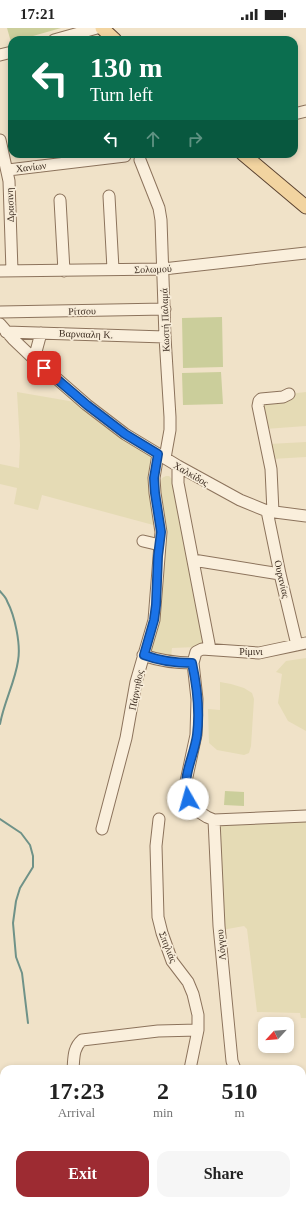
<!DOCTYPE html>
<html lang="en">
<head>
<meta charset="utf-8">
<style>
  :root { --surface:#fff; --page:#f6f6f6; --text:#222; --muted:#767676; --accent:#9d2b32 }
  body { margin:0; font-family:"Times New Roman",serif; background:var(--page); color:var(--text); height:100vh; display:flex; flex-direction:column; font-size:15px; white-space:nowrap }
  * { box-sizing:border-box; margin:0 }
  p { font-size:13px; color:var(--muted) }
  .icon { flex:none; width:22px; height:22px; fill:none; stroke:currentColor; stroke-width:2; stroke-linecap:round; stroke-linejoin:round }
  .map { position:relative; flex:1; overflow:hidden }
  .details { position:absolute; left:0px; top:1037px; width:306px; height:140px; display:flex; flex-direction:column; background:var(--surface); border-radius:12px 12px 0 0; box-shadow:0 2px 6px #0003 }
  .details>* { flex:none }
  .top-card { position:absolute; left:8px; top:8px; width:290px; height:122px; border-radius:12px; box-shadow:0 2px 6px #0003; background:#0b6e4f; color:#fff; overflow:hidden }
  .needle { width:26px; rotate:244deg }
  .tools { position:absolute; left:258px; top:989px; display:grid; gap:8px }
  .tools a { display:grid; place-items:center; width:36px; height:36px; border-radius:8px; background:var(--surface); box-shadow:0 2px 6px #0003; font-size:20px }
  .pin { position:absolute; display:grid; place-items:center; width:34px; height:34px; color:#fff; margin:-17px; border-radius:8px; box-shadow:0 2px 6px #0006 }
  .me { position:absolute; width:44px; margin:-22px; rotate:353deg; stroke-linejoin:round; filter:drop-shadow(0 0 3px #0008) }
  .turn { display:flex; align-items:center; gap:14px; height:84px; padding:0 16px; font-size:18px }
  .turn .icon { width:52px; height:52px; stroke-width:2.5 }
  .turn b { display:block; font-size:28px; line-height:34px }
  .lanes { display:flex; align-items:center; height:38px; padding:0 16px; background:#0003; justify-content:center; gap:20px; direction:ltr }
  .lanes .off { opacity:.35 }
  .eta { display:flex; justify-content:space-evenly; align-items:center; height:68px; text-align:center }
  .eta b { font-size:24px; font-weight:700; line-height:28px }
  .button { display:flex; gap:8px; margin-top:auto; padding:8px 16px }
  .button a { flex:1; height:46px; border-radius:12px; background:var(--accent); color:#fff; font-size:16px; font-weight:700; line-height:46px; text-align:center }
  .button a+a { background:var(--page); color:var(--text) }
  .status { display:flex; justify-content:space-between; align-items:center; height:28px; padding:0 20px; background:var(--surface); direction:ltr }
  .status svg { height:11px; fill:currentColor }
  .map>svg:first-child { display:block }
</style>
</head>
<body>
<div class="status"><b>17:21</b><svg viewBox="0 0 49 12"><path d="M0 12V9h3v3zM5 12V6h3v6zM10 12V3h3v9zM15 12V0h3v12zM26 1h20v11H26zM47 4h2v5h-2z"/></svg></div>
<div class="map">
<svg width="306" height="1177" viewBox="0 0 306 1177">
  <rect width="100%" height="100%" fill="#f0e2c8"/>
  <!-- farmland -->
  <path fill="#e5dbb5" d="M17,364L75,374L100,395L152,429L157,498L42,467L38,482L14,476L17,460L0,456V436L19,440L20,417Z
    M306,364V398L265,401L262,380L265,373L286,370L297,365Z
    M306,414V429L272,431L269,416Z
    M166,448H169L172,451L204,615L197,619L172,620L171,630L153,625L151,619L164,495L161,466V453L162,450Z
    M306,630V703L288,693L278,675L282,646L276,644L286,633Z
    M220,654L231,656L244,660L252,665L254,671L251,718L249,725L244,727L217,722L209,715L208,681L220,682Z
    M306,791V990H301L300,985L257,984L247,901L244,898L222,902L219,796Z"/>
  <!-- green -->
  <path fill="#cbce9b" d="M7,0H61L19,12H12L11,14Z
    M222,289L223,339L183,340L182,290Z
    M221,344L223,376L183,377L182,345Z
    M225,763L244,764V778L224,777Z"/>
  <g fill="none" stroke-linecap="round" stroke-linejoin="round">
    <!-- stream -->
    <path stroke="#6f9288" stroke-width="2" d="M0,563C2,566 6,569 7,573C15,588 21,617 18,633C15,654 4,674 0,696
      M0,791L21,805L30,817L33,828V839L20,860L16,873L13,895L16,929L22,945L28,995"/>
    <defs>
      <path id="minor" d="M54,12L97,0
        M0,27L12,24
        M294,86L306,83
        M0,112L9,153L12,243
        M140,132L159,180L161,192L165,309L170,389V402L165,430
        M8,142L125,128
        M109,168L113,241
        M60,172L64,243
        M0,243L163,241L306,225
        M0,284L165,281
        M0,296L13,311L34,331L87,377L125,406L178,438L240,472L267,483L306,488
        M6,304L165,309
        M34,331L41,305
        M178,438V455L210,621
        M267,483L280,546L297,617
        M273,484L271,441L258,378L259,373L261,371L283,369L289,366
        M143,513L160,517
        M193,532L280,546
        M306,615L259,625L202,621L196,624L193,635L197,671L196,707L185,758L188,771L196,782L207,789L214,792L306,788
        M143,627C160,633 175,635 193,635
        M159,791L156,818L158,889L162,905L172,933L188,954L193,966L198,987V1002L190,1041
        M214,792L219,898L232,1033L235,1041
        M102,801L126,710L136,654L154,592L161,504L155,465L154,450L158,426
        M73,1041C74,1030 73,1020 82,1012L158,1003L198,1002"/>
      <path id="major" d="M102,0L115,12
        M243,126L306,179
        M0,1115H4
        M302,1170L306,1172"/>
      <path id="highway" d="M0,1133H4
        M0,1150H4
        M133,1173L151,1177
        M205,1173L220,1177"/>
    </defs>
    <!-- minor casing -->
    <use href="#minor" stroke="#8c735c" stroke-width="13"/>
    <!-- major casing -->
    <use href="#major" stroke="#5a4230" stroke-width="15"/>
    <!-- highway casing -->
    <use href="#highway" stroke="#5a4230" stroke-width="17"/>
    <!-- minor -->
    <use href="#minor" stroke="#faefdc" stroke-width="11"/>
    <!-- major -->
    <use href="#major" stroke="#f2d4a0" stroke-width="13"/>
    <!-- highway -->
    <use href="#highway" stroke="#df9d59" stroke-width="15"/>
  </g>
  <g fill="none" stroke-linecap="round" stroke-linejoin="round">
    <defs>
      <path id="route" d="M44,340L87,377L125,406L158,426L154,450L155,465L161,504L158,528L156,577L154,592L144,627C160,633 175,635 192,635C197,658 200,683 197,707C194,729 181,749 188,771"/>
    </defs>
    <!-- route casing -->
    <use href="#route" stroke="#114b97" stroke-width="10"/>
    <!-- route -->
    <use href="#route" stroke="#1a73e8" stroke-width="7"/>
  </g>
  <g text-anchor="middle" dominant-baseline="central" stroke-width="3.5" stroke-linejoin="round" paint-order="stroke">
    <!-- street labels -->
    <g font-size="10" fill="#3c2c20" stroke="#f7ecd8">
      <text transform="translate(31 139) rotate(-7)">Χανίων</text>
      <text transform="translate(10 177) rotate(-92)">Δρασινη</text>
      <text transform="translate(153 241) rotate(-2)">Σολωμού</text>
      <text transform="translate(82 283) rotate(-1)">Ρίτσου</text>
      <text transform="translate(165 292) rotate(-92)">Κωστή Παλαμά</text>
      <text transform="translate(86 306) rotate(2)">Βαρνααλη Κ.</text>
      <text transform="translate(191 446) rotate(30)">Χαλκίδος</text>
      <text transform="translate(282 551) rotate(77)">Ουρανίας</text>
      <text x="251" y="623">Ρίμινι</text>
      <text transform="translate(136 662) rotate(-78)">Πάρνηθος</text>
      <text transform="translate(221 917) rotate(-96)">Λόγγου</text>
      <text transform="translate(168 919) rotate(68)">Σπηλιάς</text>
    </g>
  </g>
</svg>
<div class="tools">
<a><svg class="needle" viewBox="-14 -14 28 28"><path d="M0-13l5 13h-10z" fill="#e53935"/><path d="M0 13l5-13h-10z" fill="#767676"/></svg></a>
</div>
<div class="pin" style="left:44px;top:340px;background:#d93025"><svg class="icon" aria-label="arrive" viewBox="0 0 24 24"><path d="M6 21V4h12l-3 4 3 4H6"/></svg></div>
<svg class="me" style="left:188px;top:771px" viewBox="-20 -20 40 40"><circle r="19" fill="#fff"/><path d="M0-13L10 11 0 6-10 11z" fill="#1a73e8"/></svg>
<div class="top-card">
<div class="turn"><svg class="icon" aria-label="left" viewBox="0 0 24 24"><path d="M17 20v-9H6M10 6l-5 5 5 5"/></svg><div><b>130 m</b>Turn left</div></div>
<div class="lanes"><svg class="icon" aria-label="left" viewBox="0 0 24 24"><path d="M17 20v-9H6M10 6l-5 5 5 5"/></svg><svg class="icon off" aria-label="ahead" viewBox="0 0 24 24"><path d="M12 20V5M6 11l6-6 6 6"/></svg><svg class="icon off" aria-label="right" viewBox="0 0 24 24"><path d="M7 20v-9h11M14 6l5 5-5 5"/></svg></div>
</div>
<section class="details">
<div class="eta">
<div><b>17:23</b><p>Arrival</p></div>
<div><b>2</b><p>min</p></div>
<div><b>510</b><p>m</p></div>
</div>
<div class="button"><a>Exit</a><a>Share</a></div>
</section>
</div>
</body>
</html>
